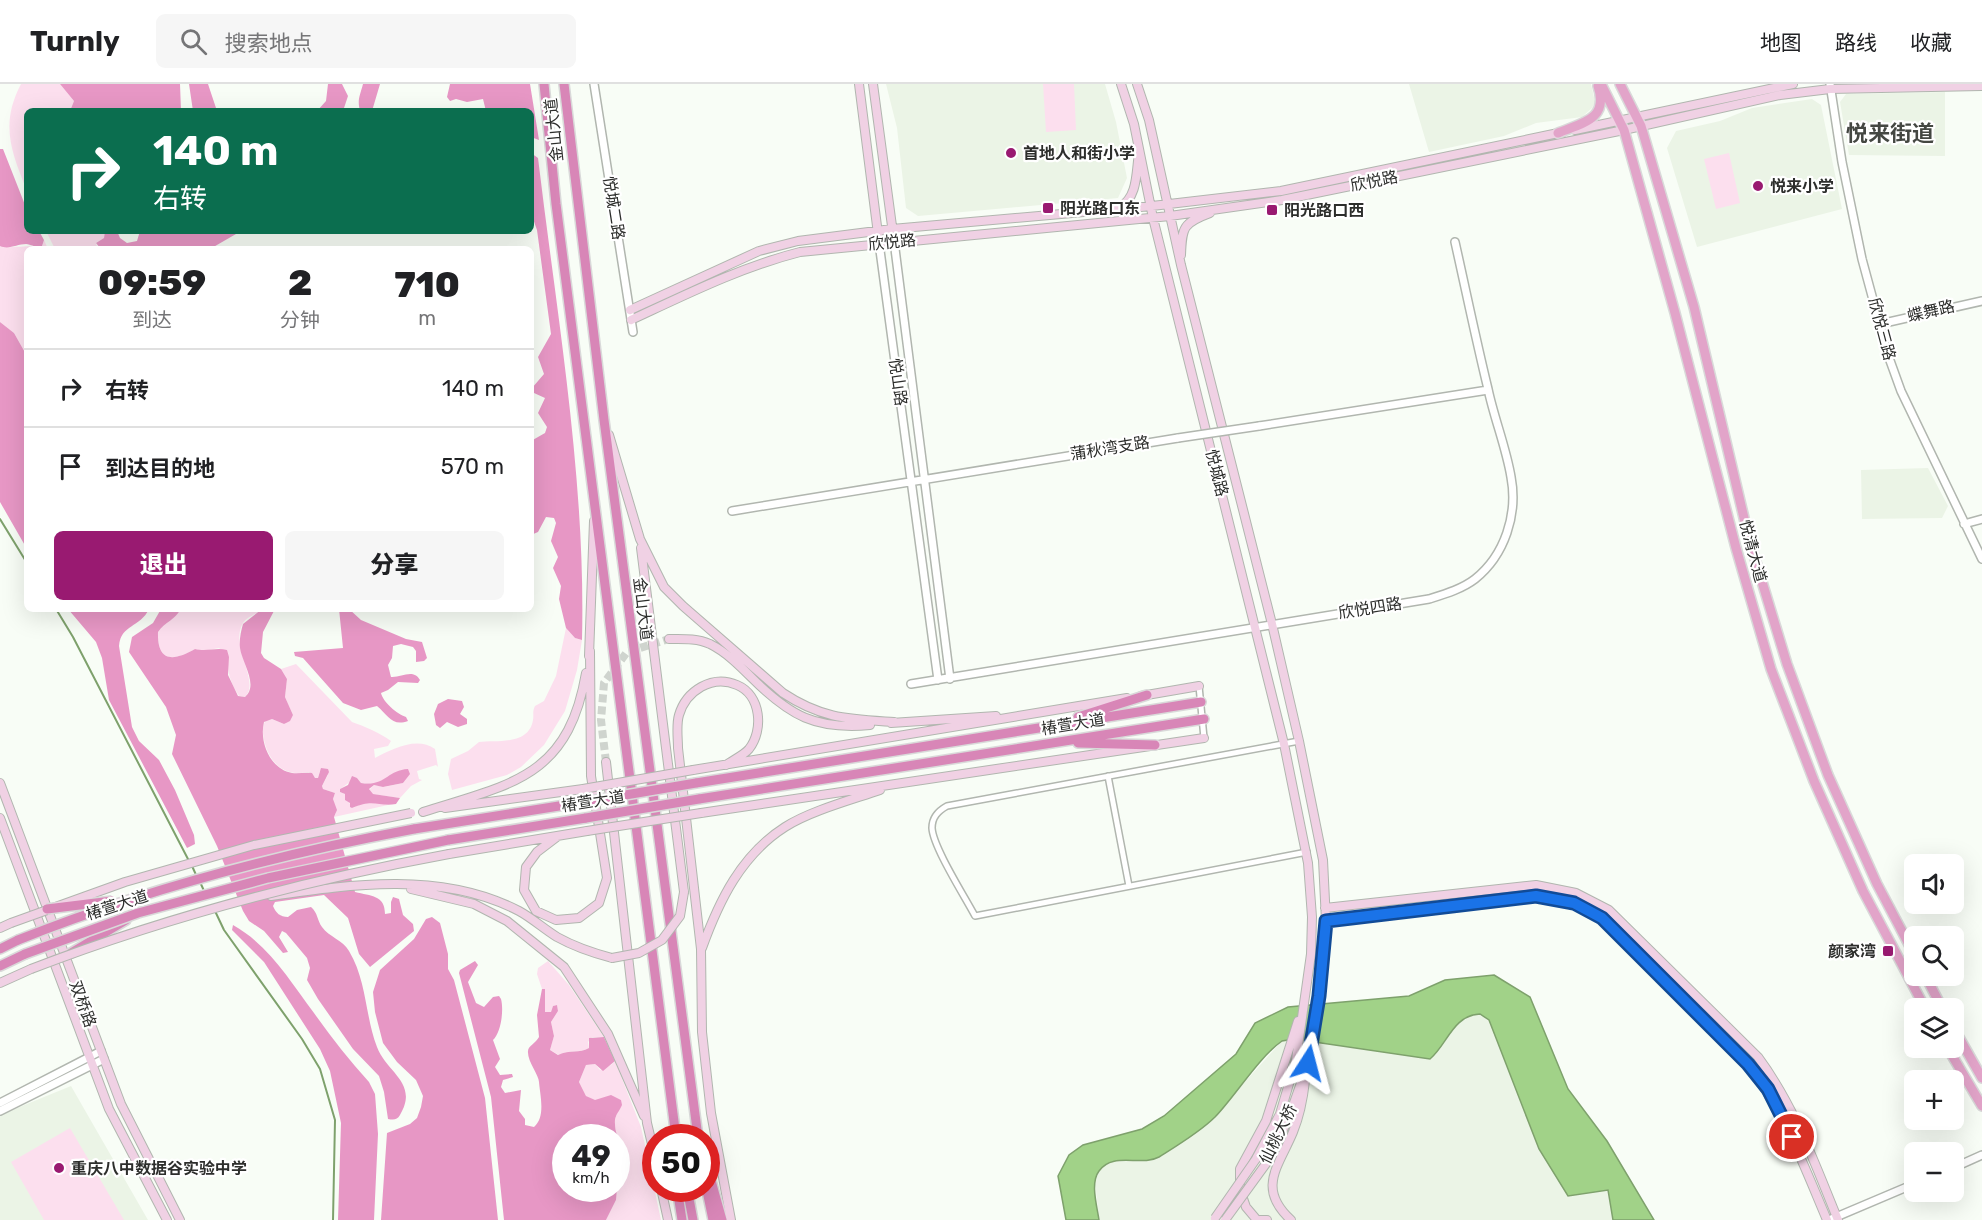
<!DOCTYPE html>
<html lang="zh">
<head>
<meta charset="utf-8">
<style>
  :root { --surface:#fff; --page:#f6f6f6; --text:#202124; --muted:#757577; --line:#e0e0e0; --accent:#991a71 }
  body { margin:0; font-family:Rubik,"Noto Sans SC",sans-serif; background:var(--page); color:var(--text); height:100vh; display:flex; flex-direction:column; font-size:22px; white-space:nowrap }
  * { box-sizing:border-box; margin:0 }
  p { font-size:20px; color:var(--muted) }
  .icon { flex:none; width:33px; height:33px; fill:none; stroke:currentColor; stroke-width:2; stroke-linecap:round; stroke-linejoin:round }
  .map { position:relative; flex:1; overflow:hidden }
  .panel { position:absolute; left:24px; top:162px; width:510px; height:366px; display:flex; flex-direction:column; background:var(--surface); border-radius:9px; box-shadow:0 6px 24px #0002 }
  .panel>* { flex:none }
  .hud { position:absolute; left:24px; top:24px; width:510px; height:126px; border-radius:9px; box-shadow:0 6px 24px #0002; background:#0b6e4f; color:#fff; overflow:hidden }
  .controls { position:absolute; left:1904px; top:770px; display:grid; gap:12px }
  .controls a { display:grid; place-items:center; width:60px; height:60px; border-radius:9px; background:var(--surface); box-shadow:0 6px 24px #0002; font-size:30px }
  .speed { position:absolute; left:552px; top:1040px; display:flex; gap:12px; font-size:30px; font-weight:700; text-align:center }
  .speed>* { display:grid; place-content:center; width:78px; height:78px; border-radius:50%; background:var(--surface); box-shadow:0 6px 24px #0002; line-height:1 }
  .speed small { font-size:15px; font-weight:400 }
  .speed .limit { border:9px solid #d22; background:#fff; color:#111 }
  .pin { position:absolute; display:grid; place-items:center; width:51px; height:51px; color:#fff; margin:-26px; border:3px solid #fff; border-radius:50%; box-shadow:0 2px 6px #0007 }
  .me { position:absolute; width:66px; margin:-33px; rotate:9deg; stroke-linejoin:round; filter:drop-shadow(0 0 4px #0008) }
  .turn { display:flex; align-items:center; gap:21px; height:126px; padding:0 30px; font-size:27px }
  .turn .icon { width:78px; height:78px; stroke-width:2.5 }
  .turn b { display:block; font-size:42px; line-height:51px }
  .eta { display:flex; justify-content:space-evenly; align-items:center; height:102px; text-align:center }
  .eta b { font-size:36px; font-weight:800; line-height:42px }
  .button { display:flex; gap:12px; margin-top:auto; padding:12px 30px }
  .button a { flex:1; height:69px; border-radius:9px; background:var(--accent); color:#fff; font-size:24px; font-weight:800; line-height:69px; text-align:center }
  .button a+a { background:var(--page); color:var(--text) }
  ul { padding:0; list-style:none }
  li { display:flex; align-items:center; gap:18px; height:78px; padding:0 30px; border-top:2px solid var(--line) }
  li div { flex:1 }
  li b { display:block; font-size:22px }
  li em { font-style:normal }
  header { display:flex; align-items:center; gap:36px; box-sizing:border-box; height:84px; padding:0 30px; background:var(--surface); border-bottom:2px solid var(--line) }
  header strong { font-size:28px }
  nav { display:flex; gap:33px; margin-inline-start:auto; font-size:21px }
  .search { width:420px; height:54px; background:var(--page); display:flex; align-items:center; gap:15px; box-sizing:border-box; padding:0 21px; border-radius:9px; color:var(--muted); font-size:22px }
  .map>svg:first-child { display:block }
</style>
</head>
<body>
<header>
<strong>Turnly</strong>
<div class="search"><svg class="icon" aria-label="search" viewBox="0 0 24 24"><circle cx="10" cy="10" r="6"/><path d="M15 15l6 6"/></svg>搜索地点</div>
<nav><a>地图</a><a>路线</a><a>收藏</a></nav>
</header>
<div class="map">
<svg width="1982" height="1136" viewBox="0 0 1982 1136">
  <rect width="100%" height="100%" fill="#f8fdf6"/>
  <!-- built -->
  <path fill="#ebf4e6" d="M886,0H1105L1116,38L1127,94L1118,114L918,132L906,124L897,44Z
    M1409,0H1591L1595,18L1592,24L1582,33L1536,39L1504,52L1429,68Z
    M1945,8V72L1849,71L1840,18L1846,10Z
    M1812,15L1821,21L1842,125L1697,163L1667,64L1676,47L1720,37L1752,24Z
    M1928,384L1948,422L1942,434L1862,435L1861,386Z
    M1480,930L1489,936L1539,1065L1568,1112L1608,1106L1613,1136H1099L1095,1097L1098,1088L1104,1081L1112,1077H1142L1157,1074L1205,1042L1282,957L1294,955L1433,973L1459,939L1471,932Z
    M71,1002L148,1136H0V1031Z"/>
  <!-- green -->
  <path fill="#fcdfee" d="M21,0H60L74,17L70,27H27V107C11,67 0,40 21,0Z
    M1043,0H1074L1076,46L1046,48Z
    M1729,69L1740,119L1716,125L1704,75Z
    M46,147H105L104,154L96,159L97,163L105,165H55Z
    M44,156L48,165H27V272L14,249L0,238V162C7,165 31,161 42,162Z
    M180,525H262C257,530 247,533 243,539C229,562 261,598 245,613L239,612C231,600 226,587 229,573L219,564L203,567L195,565C174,577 157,579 158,548C165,538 176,535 180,525Z
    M566,544L575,554L582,556L577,586L565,627L544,661L521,683L507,691L452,706L448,690L451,675L468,667L479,658C495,656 529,662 533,636C534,630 532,628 535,622L544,617L556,592Z
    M296,580L352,638C364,642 380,649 391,657L388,662L374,665L375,674C392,665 417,652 435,665L438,683L436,681L417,687L419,695L422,696L411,702L400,714L372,710L369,706L374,701L384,703L403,699L408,691L402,686L375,700L361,699L357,694C349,697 347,701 340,705V708L345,710L352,724L369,717L388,721L334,733L336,729L333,715L335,709L323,705L322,702L328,691L320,687L318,694H315L309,688C286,693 271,681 265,660C263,651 261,643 266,636L272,635L284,640L293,631L285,613L287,595L281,585Z
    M548,877L569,901L604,953H592L588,958L589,964C579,970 569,965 559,971L550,966L554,952L551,938L558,927L557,921L553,922L551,928H545V905H542L537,890L538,884Z
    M615,977L641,1043L661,1136H606L616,1116V1065L619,1060L614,1039L621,1016L611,1012L595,1017L586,1012L579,998L586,981L595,980L600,986L611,981Z
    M70,1044L124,1136H44L11,1078Z"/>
  <!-- forest -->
  <path fill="#e797c5" d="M60,0H180L181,27H70L74,17Z
    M189,0H208L217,27H193Z
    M328,0H342L348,12L343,27H317L326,17Z
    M363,0H380L372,27H360C357,15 360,12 363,0Z
    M450,0H530L539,56L531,53V27H486L483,15L467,18L456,15L450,17L447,13Z
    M0,65H3L27,126V147H39L44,156L42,162C35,164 33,161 26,160C17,160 9,166 0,162Z
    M531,69L538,74C557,233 586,395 582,556L575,554L566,544L559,515L561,502L553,484L558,473L551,457L556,439L554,434L546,433L538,448L531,451V408L534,401L531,395V357L545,349L547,343L538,329L545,314L534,309L532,304L544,290L538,273L551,250L537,146L531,129Z
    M105,147H117L120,154L127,159L137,157L140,147H235L236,150L210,165L100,164L96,159L104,154Z
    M0,238L14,249L27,272V465L0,418Z
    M68,525H149C140,544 121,540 119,562L132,643L139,657L159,676L175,706L194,751L195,760L187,764L109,616L102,574L96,558Z
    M161,525L180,526C176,535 165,538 158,548C157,579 174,577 195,565C207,568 216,563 227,566L229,573L228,591L238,612L245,613C259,601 242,579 240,564C239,556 241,547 243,540L262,525H275L263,548L261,569L264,574L281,585L287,595L285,613L293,631L290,637L284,640L272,635L264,638C259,658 270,685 292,689C299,690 305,688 312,689L315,694H318L321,684L328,685L329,688L322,702L323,705L335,709L333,715L337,726L334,733L355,808C371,812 385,811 385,830L391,829V818L393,813L399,815L403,831L413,840L414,847L370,883L359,870L348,834L324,811L275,818L273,822C276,829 280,833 288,833L297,826L311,823C318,829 317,836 322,843C329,853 343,856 349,867C367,897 365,932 377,963C387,989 419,999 400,1031C397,1036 394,1036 388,1035L384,1008L379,992L353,965L318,915L307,896L310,884L307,874L286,849L282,847L279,853L288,868L283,869L264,847L249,837L243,827L217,762L172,670L176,651L166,623L129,568L132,553L153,539Z
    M339,525H349L361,536L406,555L422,558L427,574L424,577L416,578V567L413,563L401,560L393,562L392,574L388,581L391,593C401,594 413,584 420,596L418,599L398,598L388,606L381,609C383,618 397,630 406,633L408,637C392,643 388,631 377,622L361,626L343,619L303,574L295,572L294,568L343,564Z
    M448,615L462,617L464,623L460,630L467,635V640L458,643L447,638L440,644L436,641L434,630L438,620Z
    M408,685L410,690L403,699L383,703L374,701L369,705L373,710L400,714L396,720C378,723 374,714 352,724L350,723V719L345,716V710L340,708V705L348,701L352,692L357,694L361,699C385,703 387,686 408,685Z
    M432,833L440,839L448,870V885L454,896L485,1014L498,1136H381L387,1049L410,1040L417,1034L421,1023L423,1012L416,996L397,978L383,959L375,928L373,908L380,886L414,855L426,835Z
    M233,841C269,861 290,897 314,929C331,953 349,976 369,998L375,1010L378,1050L374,1136H338L341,1039L330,987L320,965L264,878L232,846Z
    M475,877L478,881L468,898L476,919L484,923L493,913L499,912L501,915C504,926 501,949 493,956L500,975L495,983L500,991L512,990L513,993L503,996L501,1003L505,1009L521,1006L519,1027L525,1035V1041L534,1043C546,1033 540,1011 539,998C539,991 527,977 528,967C528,962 536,959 539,953L537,931L542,905H545V928H551L553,922L557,921L558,927L551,938L554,952L550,966L558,971C570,965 579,970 589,964V954L604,953L615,977L603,987L595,980L586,981L579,998L586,1012L595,1016L611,1011L621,1016L622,1021C619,1028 614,1032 615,1040C615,1051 621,1054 617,1065L616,1053H566V1104L617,1103L616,1116L606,1136H504L491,1013L459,889L460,886Z"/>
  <!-- water -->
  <path fill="#a1d288" stroke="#7ea16c" stroke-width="1.5" d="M1494,891L1530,913L1568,1005L1607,1057L1654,1136H1613L1608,1106L1568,1112L1539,1065L1489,936L1480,930C1453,931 1447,961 1430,975L1294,955L1282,957C1259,973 1236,1011 1215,1033C1200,1048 1178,1061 1159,1073C1141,1083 1113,1067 1099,1087C1090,1099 1097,1122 1099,1136H1066L1058,1092L1069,1071L1083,1061L1142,1045L1164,1032L1236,970L1255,939L1288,923L1409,912L1445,896Z"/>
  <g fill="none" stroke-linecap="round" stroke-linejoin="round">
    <!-- stream -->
    <path stroke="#7ea16c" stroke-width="2" d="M0,435L27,479
      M56,525L73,553L189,777
      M192,782L197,793
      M200,798L205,809
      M215,827L224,846L302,955L320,985L335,1036L333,1136"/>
    <!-- secondary-tunnel -->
    <path stroke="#cfd4ce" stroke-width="8" stroke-dasharray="8 4" stroke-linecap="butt" d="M606,678L601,636L604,599L627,568L669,555"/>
    <defs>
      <path id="minor" d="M1199,602L1204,654
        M1299,657L947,722C938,727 932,733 932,744C933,763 965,813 975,832L1307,768
        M1108,692L1129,802"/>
      <path id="tertiary" d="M594,0L633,248
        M1830,0L1842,78L1862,175L1888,271L1901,307L1982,475
        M894,157L950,595
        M879,159L938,596
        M1880,240L1982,217
        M1259,342L1488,306
        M732,427L1178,354
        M1964,440L1982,435
        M911,600L1429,515C1445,510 1462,505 1475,495C1505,471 1518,430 1511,393C1506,363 1494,334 1488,305C1476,256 1466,207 1455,158
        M0,1019L101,967
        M0,1027L104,975
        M1953,1084L1982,1071
        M1829,1136L1914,1100"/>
      <path id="secondary" d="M859,0L878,150
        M873,0L894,157
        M1121,0L1134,40L1153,134L1284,660L1308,779L1312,833L1311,870L1296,976L1280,1030L1256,1075
        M1137,0L1149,36L1181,181L1272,540L1299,657L1323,776L1326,837L1324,869L1308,979L1289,1033L1268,1077
        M1575,46L1793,0
        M1120,123C1138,113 1136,88 1139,69
        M1181,171C1182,143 1183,139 1210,129
        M630,226L759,167L798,157L892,145L1152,122L1281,107L1563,48
        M631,236C687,210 741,183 800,168L1170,132L1282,116L1624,46L1780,11L1830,5L1982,2
        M609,351L640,455L664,503L683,522L783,609C822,635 849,635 894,638
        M641,464L684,808
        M669,555C682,555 697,554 710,560C726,568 739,581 752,594C790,632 816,646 870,641
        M589,572L594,437
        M1141,612L1199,602
        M891,639L996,632
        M606,678L647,1039L656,1077
        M726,681C733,676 744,671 749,665C764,646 761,611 737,601C712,590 686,607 679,631C676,641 678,654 678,664L701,865L702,948L711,1029L731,1136
        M693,686L1127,614
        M0,699L121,1020L180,1136
        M445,724L583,705
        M423,728C511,700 568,694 586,589
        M701,729L1204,654
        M0,734L109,1025L167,1136
        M558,752L537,768L526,783L524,806L536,827L556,836L579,834L599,819L607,794L591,692L590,567
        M449,770L587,747
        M411,805L474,820L507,837L564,883L608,950L644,1032
        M271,812C353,800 442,787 519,827C532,834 544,845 557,853C575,863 593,869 612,874
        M1325,824L1536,801L1576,809L1609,826L1758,973C1795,1023 1814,1078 1838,1136
        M1326,837L1536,812L1574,819L1602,834L1747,980C1784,1027 1804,1082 1827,1136
        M0,844L11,839
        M702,864C719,817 741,771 785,743C810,727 851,716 880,706
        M0,899L31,885
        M661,1104L668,1136
        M1257,1136L1246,1123L1240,1106V1085L1266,1037L1298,937
        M1260,1136H1267
        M1291,1136C1256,1104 1279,1082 1293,1048C1300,1031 1303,1015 1305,997"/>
      <path id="primary" d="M1601,0L1624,46L1675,229L1736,464L1771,585L1814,697L1863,807L1925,924
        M1620,0L1641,42L1694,223L1749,455L1787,580L1828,691L1877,800L1914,870
        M1558,49C1583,39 1609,35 1598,2
        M1925,891L1942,924
        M1953,943L1982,994
        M1947,963L1982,1022"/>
      <path id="trunk" d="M544,0L556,120L676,1053
        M564,0L604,336L698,1053
        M1078,633L1147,611
        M1078,659L1155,661
        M696,699L1201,618
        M699,715L1204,635
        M414,745L584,718
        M448,756L586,734
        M0,865L18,856
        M71,869L126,836
        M0,882L25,870
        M706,1079L722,1136
        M706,1102L713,1136
        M677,1104L682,1136
        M687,1104L693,1136"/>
    </defs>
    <!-- minor casing -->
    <use href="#minor" stroke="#b1b6af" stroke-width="8"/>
    <!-- tertiary casing -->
    <use href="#tertiary" stroke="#b1b6af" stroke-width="10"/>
    <!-- secondary casing -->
    <use href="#secondary" stroke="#b1b6af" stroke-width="10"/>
    <!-- primary casing -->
    <use href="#primary" stroke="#d9d9d9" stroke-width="12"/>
    <!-- trunk casing -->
    <use href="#trunk" stroke="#d9d9d9" stroke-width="12"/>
    <!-- minor -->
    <use href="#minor" stroke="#fff" stroke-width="5"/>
    <!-- tertiary -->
    <use href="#tertiary" stroke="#fff" stroke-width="7"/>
    <!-- secondary -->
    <use href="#secondary" stroke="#f0d1e4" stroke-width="8"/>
    <!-- primary -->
    <use href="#primary" stroke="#e2a4c9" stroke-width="9"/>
    <!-- trunk -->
    <use href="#trunk" stroke="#d886b7" stroke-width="9"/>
    <defs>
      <path id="tertiary-bridge" d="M1178,354L1259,342"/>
      <path id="secondary-bridge" d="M583,705L693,686
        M587,747L701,729
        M11,839L125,798L254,761L411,729
        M612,874L639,869L662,856L680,832L684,808
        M31,885C166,833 307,796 449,770
        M1215,1134L1256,1075
        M1225,1136L1268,1077"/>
      <path id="trunk-bridge" d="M584,718L696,699
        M586,734L699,715
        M47,825L112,817
        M18,856C145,805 280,770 414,745
        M25,870L138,829L268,794L448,756"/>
    </defs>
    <!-- tertiary-bridge casing -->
    <use href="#tertiary-bridge" stroke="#b1b6af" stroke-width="10" stroke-linecap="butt"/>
    <!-- secondary-bridge casing -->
    <use href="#secondary-bridge" stroke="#b1b6af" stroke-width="10" stroke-linecap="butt"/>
    <!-- trunk-bridge casing -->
    <use href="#trunk-bridge" stroke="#d9d9d9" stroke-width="12" stroke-linecap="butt"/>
    <!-- tertiary-bridge -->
    <use href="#tertiary-bridge" stroke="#fff" stroke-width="7"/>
    <!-- secondary-bridge -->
    <use href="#secondary-bridge" stroke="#f0d1e4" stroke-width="8"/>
    <!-- trunk-bridge -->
    <use href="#trunk-bridge" stroke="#d886b7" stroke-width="9"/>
  </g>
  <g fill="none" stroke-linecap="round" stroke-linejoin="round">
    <defs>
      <path id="route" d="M1308,979L1319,912L1326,837L1536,812L1574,819L1602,834L1748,980L1768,1005L1792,1053"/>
    </defs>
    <!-- route casing -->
    <use href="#route" stroke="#114b97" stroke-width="15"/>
    <!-- route -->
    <use href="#route" stroke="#1a73e8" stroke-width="10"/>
  </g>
  <!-- markers -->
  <g fill="#991a71" stroke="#fff" stroke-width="2">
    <circle cx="1011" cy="69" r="6"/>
    <circle cx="1758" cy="102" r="6"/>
    <rect x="1042" y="118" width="12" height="12" rx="3"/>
    <rect x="1266" y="120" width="12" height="12" rx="3"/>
    <rect x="1882" y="861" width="12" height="12" rx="3"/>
    <circle cx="59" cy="1084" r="6"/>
  </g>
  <g text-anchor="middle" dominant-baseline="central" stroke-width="4.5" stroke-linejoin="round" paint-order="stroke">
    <!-- street labels -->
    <g font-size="16" fill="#2d2e2c" stroke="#fff">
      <text transform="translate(554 46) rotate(-96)">金山大道</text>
      <text transform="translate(1374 97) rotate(-11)">欣悦路</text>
      <text transform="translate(614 124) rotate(81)">悦城二路</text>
      <text transform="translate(892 158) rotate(-6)">欣悦路</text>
      <text transform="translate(1931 227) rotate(-13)">蝶舞路</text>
      <text transform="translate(1882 245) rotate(75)">欣悦三路</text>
      <text transform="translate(898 298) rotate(82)">悦山路</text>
      <text transform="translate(1110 364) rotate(-9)">蒲秋湾支路</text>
      <text transform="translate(1217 389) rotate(76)">悦城路</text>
      <text transform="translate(1753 467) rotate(75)">悦清大道</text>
      <text transform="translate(1370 524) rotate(-9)">欣悦四路</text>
      <text transform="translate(643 525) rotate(83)">金山大道</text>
      <text transform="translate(1073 640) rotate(-9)">椿萱大道</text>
      <text transform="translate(593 717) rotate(-9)">椿萱大道</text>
      <text transform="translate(117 821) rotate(-18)">椿萱大道</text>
      <text transform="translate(83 920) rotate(70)">双桥路</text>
      <text transform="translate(1278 1050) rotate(-64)">仙桃大桥</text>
    </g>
    <!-- poi labels -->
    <g font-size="16" font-weight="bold" fill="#2d2e2c" stroke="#fff" text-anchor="start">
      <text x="1023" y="69">首地人和街小学</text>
      <text x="1770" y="102">悦来小学</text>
      <text x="1060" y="124">阳光路口东</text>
      <text x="1284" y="126">阳光路口西</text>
      <text x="1876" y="867" text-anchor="end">颜家湾</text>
      <text x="71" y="1084">重庆八中数据谷实验中学</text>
    </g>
    <!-- district labels -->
    <g font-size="22" font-weight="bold" fill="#444742" stroke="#fff">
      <text x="1890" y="49">悦来街道</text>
    </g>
  </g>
</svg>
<div class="controls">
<a><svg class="icon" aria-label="sound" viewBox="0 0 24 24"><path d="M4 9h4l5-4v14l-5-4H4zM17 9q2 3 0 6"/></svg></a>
<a><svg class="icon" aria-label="search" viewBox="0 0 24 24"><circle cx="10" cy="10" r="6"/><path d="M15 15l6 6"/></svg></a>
<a><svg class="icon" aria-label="layers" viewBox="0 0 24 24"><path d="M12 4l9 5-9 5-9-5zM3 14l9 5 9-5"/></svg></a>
<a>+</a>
<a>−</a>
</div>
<div class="speed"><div>49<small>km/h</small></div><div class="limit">50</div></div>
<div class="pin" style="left:1792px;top:1053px;background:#d93025"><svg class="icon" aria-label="arrive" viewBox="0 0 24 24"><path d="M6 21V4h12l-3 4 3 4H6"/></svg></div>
<svg class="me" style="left:1308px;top:979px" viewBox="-20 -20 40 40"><path d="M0-17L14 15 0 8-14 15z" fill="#1a73e8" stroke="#fff" stroke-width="4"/></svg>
<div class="hud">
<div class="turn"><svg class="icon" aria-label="right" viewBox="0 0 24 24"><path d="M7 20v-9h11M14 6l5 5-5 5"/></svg><div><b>140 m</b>右转</div></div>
</div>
<section class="panel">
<div class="eta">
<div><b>09:59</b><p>到达</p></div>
<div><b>2</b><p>分钟</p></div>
<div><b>710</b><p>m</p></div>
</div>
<ul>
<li><svg class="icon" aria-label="right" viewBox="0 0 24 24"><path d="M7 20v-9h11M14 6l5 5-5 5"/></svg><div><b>右转</b></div><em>140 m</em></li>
<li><svg class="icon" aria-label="arrive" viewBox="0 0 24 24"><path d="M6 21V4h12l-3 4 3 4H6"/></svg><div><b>到达目的地</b></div><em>570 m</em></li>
</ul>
<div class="button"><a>退出</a><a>分享</a></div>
</section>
</div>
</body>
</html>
